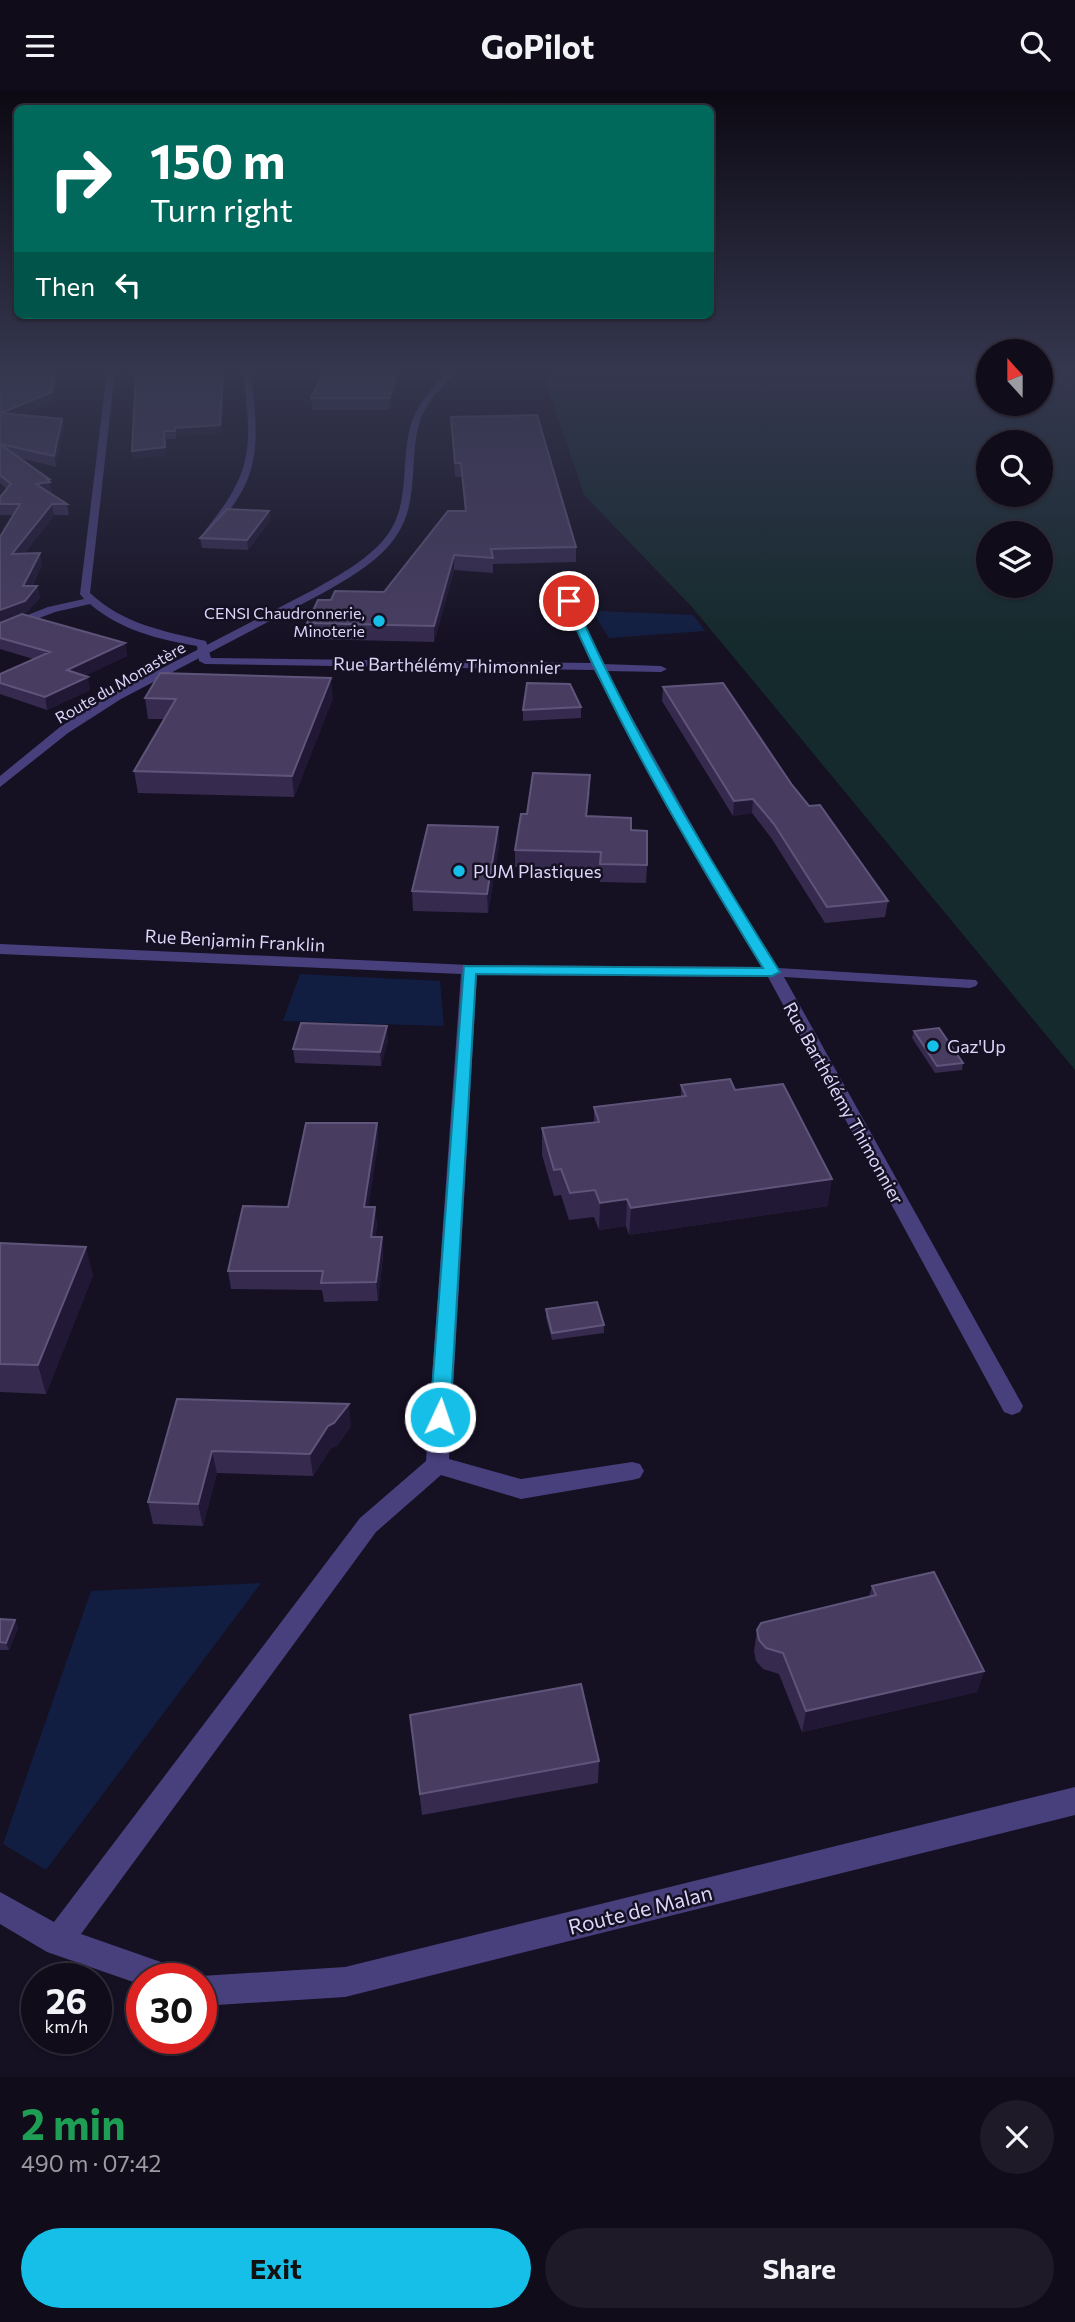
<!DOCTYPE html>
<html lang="en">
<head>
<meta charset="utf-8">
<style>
  :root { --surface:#100c1a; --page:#1e1a27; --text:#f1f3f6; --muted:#9c9ba2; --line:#302c39; --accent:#16bfe7 }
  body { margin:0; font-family:Commissioner,sans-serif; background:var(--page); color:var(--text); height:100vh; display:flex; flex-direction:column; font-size:26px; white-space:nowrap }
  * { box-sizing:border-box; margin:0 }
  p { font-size:23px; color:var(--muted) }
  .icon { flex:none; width:38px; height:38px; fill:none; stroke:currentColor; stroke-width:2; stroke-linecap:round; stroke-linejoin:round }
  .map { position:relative; height:1986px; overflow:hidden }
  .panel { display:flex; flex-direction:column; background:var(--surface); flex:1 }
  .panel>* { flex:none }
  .hud { position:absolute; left:14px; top:14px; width:700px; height:214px; border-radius:10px; box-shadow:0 2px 5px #0004,0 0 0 2px var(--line); background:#00695c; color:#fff; overflow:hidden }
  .needle { width:46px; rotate:339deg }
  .controls { position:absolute; left:976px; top:248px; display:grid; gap:14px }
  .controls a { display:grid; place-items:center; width:77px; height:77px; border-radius:50%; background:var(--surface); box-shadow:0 2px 5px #0004,0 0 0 2px var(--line); font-size:35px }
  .speed { position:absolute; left:21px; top:1872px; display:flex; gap:14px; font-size:35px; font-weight:700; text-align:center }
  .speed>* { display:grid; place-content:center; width:91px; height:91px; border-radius:50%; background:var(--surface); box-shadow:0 2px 5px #0004,0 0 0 2px var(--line); line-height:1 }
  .speed small { font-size:18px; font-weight:400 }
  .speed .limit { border:10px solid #d22; background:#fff; color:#111 }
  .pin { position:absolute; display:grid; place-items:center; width:60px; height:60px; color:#fff; margin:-30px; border:4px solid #fff; border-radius:50%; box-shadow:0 2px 7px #0007 }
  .me { position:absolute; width:77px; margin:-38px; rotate:3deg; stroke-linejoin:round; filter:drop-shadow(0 0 5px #0008) }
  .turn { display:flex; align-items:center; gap:24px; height:147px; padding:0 21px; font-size:32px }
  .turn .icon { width:91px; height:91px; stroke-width:2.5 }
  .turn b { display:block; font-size:49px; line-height:60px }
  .then { display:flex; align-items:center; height:66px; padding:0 21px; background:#0003; gap:14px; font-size:26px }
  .round { display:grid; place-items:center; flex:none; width:74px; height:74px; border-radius:37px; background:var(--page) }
  .head { display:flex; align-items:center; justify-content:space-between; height:119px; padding:0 21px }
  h1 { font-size:42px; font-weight:700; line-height:52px; color:#1e9e55 }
  .primary-button { display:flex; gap:14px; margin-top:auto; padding:14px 21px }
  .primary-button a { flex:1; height:80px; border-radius:42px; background:var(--accent); color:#111; font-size:28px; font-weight:700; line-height:80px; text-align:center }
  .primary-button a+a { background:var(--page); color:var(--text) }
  header { display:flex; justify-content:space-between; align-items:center; height:91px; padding:0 21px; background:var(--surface); font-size:32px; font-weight:700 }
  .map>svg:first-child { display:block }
</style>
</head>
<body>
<header><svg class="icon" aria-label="menu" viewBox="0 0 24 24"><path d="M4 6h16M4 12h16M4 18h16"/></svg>GoPilot<svg class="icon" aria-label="search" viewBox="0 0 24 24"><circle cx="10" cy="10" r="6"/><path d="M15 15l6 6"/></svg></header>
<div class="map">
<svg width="1075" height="1986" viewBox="0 0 1075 1986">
  <rect width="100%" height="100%" fill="#151022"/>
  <!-- green -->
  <path fill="#142a2c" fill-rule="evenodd" d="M551,280H989V313H1041V280H1075V979L692,516L584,404L548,298ZM989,352H1041V404H989ZM989,443H1041V495H989Z"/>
  <!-- water -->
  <path fill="#111e41" d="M601,520L693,524L705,540L609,547L594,523Z
    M300,883L440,890L444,935L283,930Z
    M261,1492L46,1779L3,1753L91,1500Z"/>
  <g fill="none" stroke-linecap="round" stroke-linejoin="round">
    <!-- minor -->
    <path fill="#48407d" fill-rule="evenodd" d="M107,280H115L90,502C123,533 163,540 206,550L211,567L591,572L564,510L573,508L602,573L661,575L667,578L661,581L606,580L720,784L778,877L976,889L978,892L976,895L970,897L784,886L1023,1315L1020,1321L1012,1324L1004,1321L768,886L477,884L449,1368L521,1388L632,1371L640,1373L644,1380L640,1387L632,1389L521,1408L441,1384L376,1441L81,1843L178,1877L182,1888H142V1894L47,1861L0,1833V1801L54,1831L360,1427L426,1370L461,883L0,863V853L469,874L762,876L706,784L594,579L205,573L199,570L197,555C160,549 120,539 90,513L55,521L0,542V535L48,516L84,508L80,503Z
      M243,280H251C254,317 262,357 246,392C238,410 224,426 213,442L210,443L205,440C216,425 228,411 236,394C255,359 247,318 243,280Z
      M1075,1696V1724L345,1906L201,1915V1888H192L201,1885L345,1876Z"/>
    <!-- tertiary -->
    <path fill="#48407d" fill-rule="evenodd" d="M449,280H457C444,295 428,308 421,327C408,364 420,408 398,442C382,469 349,487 323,502L121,608L68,642L0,696V685L60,636L112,603L315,498C341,483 371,467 388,443C412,410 399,364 413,327C421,309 435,294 449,280Z"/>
  </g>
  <!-- wall -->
  <path fill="#362b4f" d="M0,280L53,310L21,324L62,328L64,337L56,376L20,367L49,388L52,401L49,402L67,413L69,424H54L24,463L42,474L32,495H37L40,507L27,521L22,523L125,552L127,565L84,585L90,599L47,619L0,603V583L33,568L0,558V446L13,424H0V406L7,398L0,392Z
    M136,280H225L221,342L176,344V348H165L167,364L133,368L132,360Z
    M401,280L389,319H312L311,307Z
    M451,326L576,456V471L493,473V482L454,479L434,551L309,548L307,532L331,509L384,501L465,420L462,386H455Z
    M269,420L270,429L248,459L202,457L200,447Z
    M663,596L792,694L888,810L885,826L825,832L772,748L752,722L733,725L662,610Z
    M145,607H333L294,706L138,702L134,680L165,628H148Z
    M581,616V627L523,630V619Z
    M590,700L587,725L631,739L647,774L646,792L600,791V779L515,776V759L527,723Z
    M498,736L499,755L488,822L413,820L412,800Z
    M914,940L963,972L962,979L935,982L912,947Z
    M388,949L381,975L295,972L293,958Z
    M681,994L735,999L828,1115L629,1144L626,1135L599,1139L594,1126L569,1129L561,1104L554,1105L542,1064V1037L594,1031V1016L681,1005Z
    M377,1032L378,1051L368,1116H375L377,1135L375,1146H382L383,1165L378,1210L324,1211L322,1199L231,1198L228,1180L288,1116Z
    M0,1152L93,1184L46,1303L0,1301Z
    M546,1218L604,1234V1242L552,1249L546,1226Z
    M177,1308L351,1335L337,1355L331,1357L313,1385L217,1382L203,1435L153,1433L148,1411Z
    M872,1495L984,1580L977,1601L802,1641L779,1583L763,1578L756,1570L754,1560L757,1539L869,1506Z
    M0,1528L15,1529L18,1537L9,1559H0Z
    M410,1624L599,1670L598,1692L422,1724Z"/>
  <!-- shaded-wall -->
  <path fill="#211835" d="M55,280H58L53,310L3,331L1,322Z
    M223,280H225L221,342L176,344L175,337Z
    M397,280H401L389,319V307Z
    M62,328L64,337L56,376L54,365Z
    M164,340L167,364L133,368L132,360Z
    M47,388H49L52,401L38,404L36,393Z
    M52,413L54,424L15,474L12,463Z
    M269,420L270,429L248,459L247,449Z
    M40,462L42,474L26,506L23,495Z
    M454,464V479L434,551V535Z
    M37,495L40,507L27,521L0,533V519Z
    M125,552L127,565L69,592L67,579Z
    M88,586L90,599L47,619L45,606Z
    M331,587L333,607L294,706L292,685Z
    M753,708L752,722L733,725L734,710Z
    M498,736L499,755L488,822L487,803Z
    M387,935L388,949L381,975L380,961Z
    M377,1032L378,1051L366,1135L364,1116Z
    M832,1088L828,1115L629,1144L631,1117Z
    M627,1108L626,1135L599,1139L600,1112Z
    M375,1116L377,1135L373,1165L371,1146Z
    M382,1146L383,1165L378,1210L376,1191Z
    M86,1156L93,1184L46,1303L38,1274Z
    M349,1313L351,1335L337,1355L331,1357L313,1385L310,1363L328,1335Z
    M212,1360L217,1382L203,1435L198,1413Z
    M15,1529L18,1537L9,1559L6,1552Z
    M984,1580L977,1601L802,1641L806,1620Z"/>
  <!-- building -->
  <path fill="#483d61" stroke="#5f557a" stroke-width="2" d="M0,280H55L52,301L1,322L62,328L54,365L0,353L49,388H47L50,391L36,393L67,413H52L12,463L40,462L23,495H37L25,510L0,519V446L20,413H0V406L11,393L0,384Z
    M136,280H223L220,334L175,337V340H164L165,356L132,360Z
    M324,280H397L389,307H311Z
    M537,324L576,456L491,458L493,467L454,464L434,535L307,532L318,509H331L335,500L384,501L448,420H466L461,372H455L451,326Z
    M227,418L269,420L247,449L200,447Z
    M22,523L125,552L67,579L88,586L45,606L0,592V583L50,561L0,547V532Z
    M160,582L331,587L292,685L134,680L176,608L145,607Z
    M527,592L570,593L581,616L523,619Z
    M723,592L792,694L809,715L820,714L888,810L827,816L774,733L753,708L734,710L663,596Z
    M533,682L590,684L586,725L631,727V739L647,740V774L600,773L601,761L515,759L521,723H527Z
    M428,734L498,736L487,803L412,800Z
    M301,932L387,935L380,961L293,958Z
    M939,937L963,972L937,975L914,940Z
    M730,988L735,999L783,993L832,1088L631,1117L627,1108L600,1112L595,1099L570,1102L561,1078L554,1079L542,1037L599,1031L594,1016L686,1005L681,994Z
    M306,1032H377L364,1116H375L371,1146H382L376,1191L321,1192L323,1180H228L243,1115L288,1116Z
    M0,1152L86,1156L38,1274L0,1273Z
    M597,1211L604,1234L552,1242L546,1218Z
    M177,1308L349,1313L334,1332L328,1335L310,1363L212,1360L198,1413L148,1411Z
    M934,1481L984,1580L806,1620L783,1562L766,1557L759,1549L757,1539L761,1532L876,1504L872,1495Z
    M0,1528L15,1529L6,1552L0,1551Z
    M581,1593L599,1670L420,1703L410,1624Z"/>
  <!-- sky -->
  <linearGradient id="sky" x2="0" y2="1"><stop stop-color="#0c0913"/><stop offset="0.5" stop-color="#35374f"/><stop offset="1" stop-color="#35374f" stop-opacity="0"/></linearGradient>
  <rect width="1075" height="558" fill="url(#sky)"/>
  <!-- route -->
  <path fill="#16bfe7" stroke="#0e7c96" stroke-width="2" d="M569,507L574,510C631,639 705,761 780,881L772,885L476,883L450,1326L447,1332H433L430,1326L464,875L763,877C690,758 619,637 564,510Z"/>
  <!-- markers -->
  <g fill="#16bfe7" stroke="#151022" stroke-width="2.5">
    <circle cx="379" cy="530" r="7"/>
    <circle cx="459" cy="780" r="7"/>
    <circle cx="933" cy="955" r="7"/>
  </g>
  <g text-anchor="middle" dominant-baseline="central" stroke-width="5" stroke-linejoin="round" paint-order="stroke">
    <!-- far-poi labels -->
    <g font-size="16" fill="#ddd6fb" stroke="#151022" text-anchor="end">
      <text x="365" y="521">CENSI Chaudronnerie,<tspan x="365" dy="18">Minoterie</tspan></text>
    </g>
    <!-- far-street labels -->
    <g font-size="16" fill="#ddd6fb" stroke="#151022">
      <text transform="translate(120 591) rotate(-30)">Route du Monastère</text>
    </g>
    <!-- street labels -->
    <g font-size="18" fill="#ddd6fb" stroke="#151022">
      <text transform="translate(447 574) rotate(1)">Rue Barthélémy Thimonnier</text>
      <text transform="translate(235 849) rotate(3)">Rue Benjamin Franklin</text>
      <text transform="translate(844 1012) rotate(61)">Rue Barthélémy Thimonnier</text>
    </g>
    <!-- poi labels -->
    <g font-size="18" fill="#ddd6fb" stroke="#151022" text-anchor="start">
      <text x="473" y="780">PUM Plastiques</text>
      <text x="947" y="955">Gaz'Up</text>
    </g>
    <!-- near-street labels -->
    <g font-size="21" fill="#ddd6fb" stroke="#151022">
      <text transform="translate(640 1818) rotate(-14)">Route de Malan</text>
    </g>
  </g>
</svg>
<div class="controls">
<a><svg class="needle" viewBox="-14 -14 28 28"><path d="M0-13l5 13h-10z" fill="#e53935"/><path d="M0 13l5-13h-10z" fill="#9c9ba2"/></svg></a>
<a><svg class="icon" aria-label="search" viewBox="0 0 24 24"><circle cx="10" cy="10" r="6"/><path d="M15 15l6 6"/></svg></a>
<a><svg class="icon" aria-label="layers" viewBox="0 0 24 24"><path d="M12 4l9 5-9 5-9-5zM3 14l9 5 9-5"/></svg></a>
</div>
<div class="speed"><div>26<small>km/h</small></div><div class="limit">30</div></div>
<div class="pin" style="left:569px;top:510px;background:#d93025"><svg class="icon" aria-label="arrive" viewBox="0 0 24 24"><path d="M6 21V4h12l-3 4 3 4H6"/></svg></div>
<svg class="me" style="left:440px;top:1326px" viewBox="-20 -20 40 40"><circle r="17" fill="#16bfe7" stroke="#fff" stroke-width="3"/><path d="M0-11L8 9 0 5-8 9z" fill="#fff"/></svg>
<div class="hud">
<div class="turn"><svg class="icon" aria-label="right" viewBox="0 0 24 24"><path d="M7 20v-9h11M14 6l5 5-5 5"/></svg><div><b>150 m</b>Turn right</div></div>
<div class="then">Then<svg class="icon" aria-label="left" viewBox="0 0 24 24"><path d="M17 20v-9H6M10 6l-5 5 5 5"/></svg></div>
</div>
</div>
<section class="panel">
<div class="head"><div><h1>2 min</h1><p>490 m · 07:42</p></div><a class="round"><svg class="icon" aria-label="close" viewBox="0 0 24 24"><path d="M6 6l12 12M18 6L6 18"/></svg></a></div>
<div class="primary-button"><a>Exit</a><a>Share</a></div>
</section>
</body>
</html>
